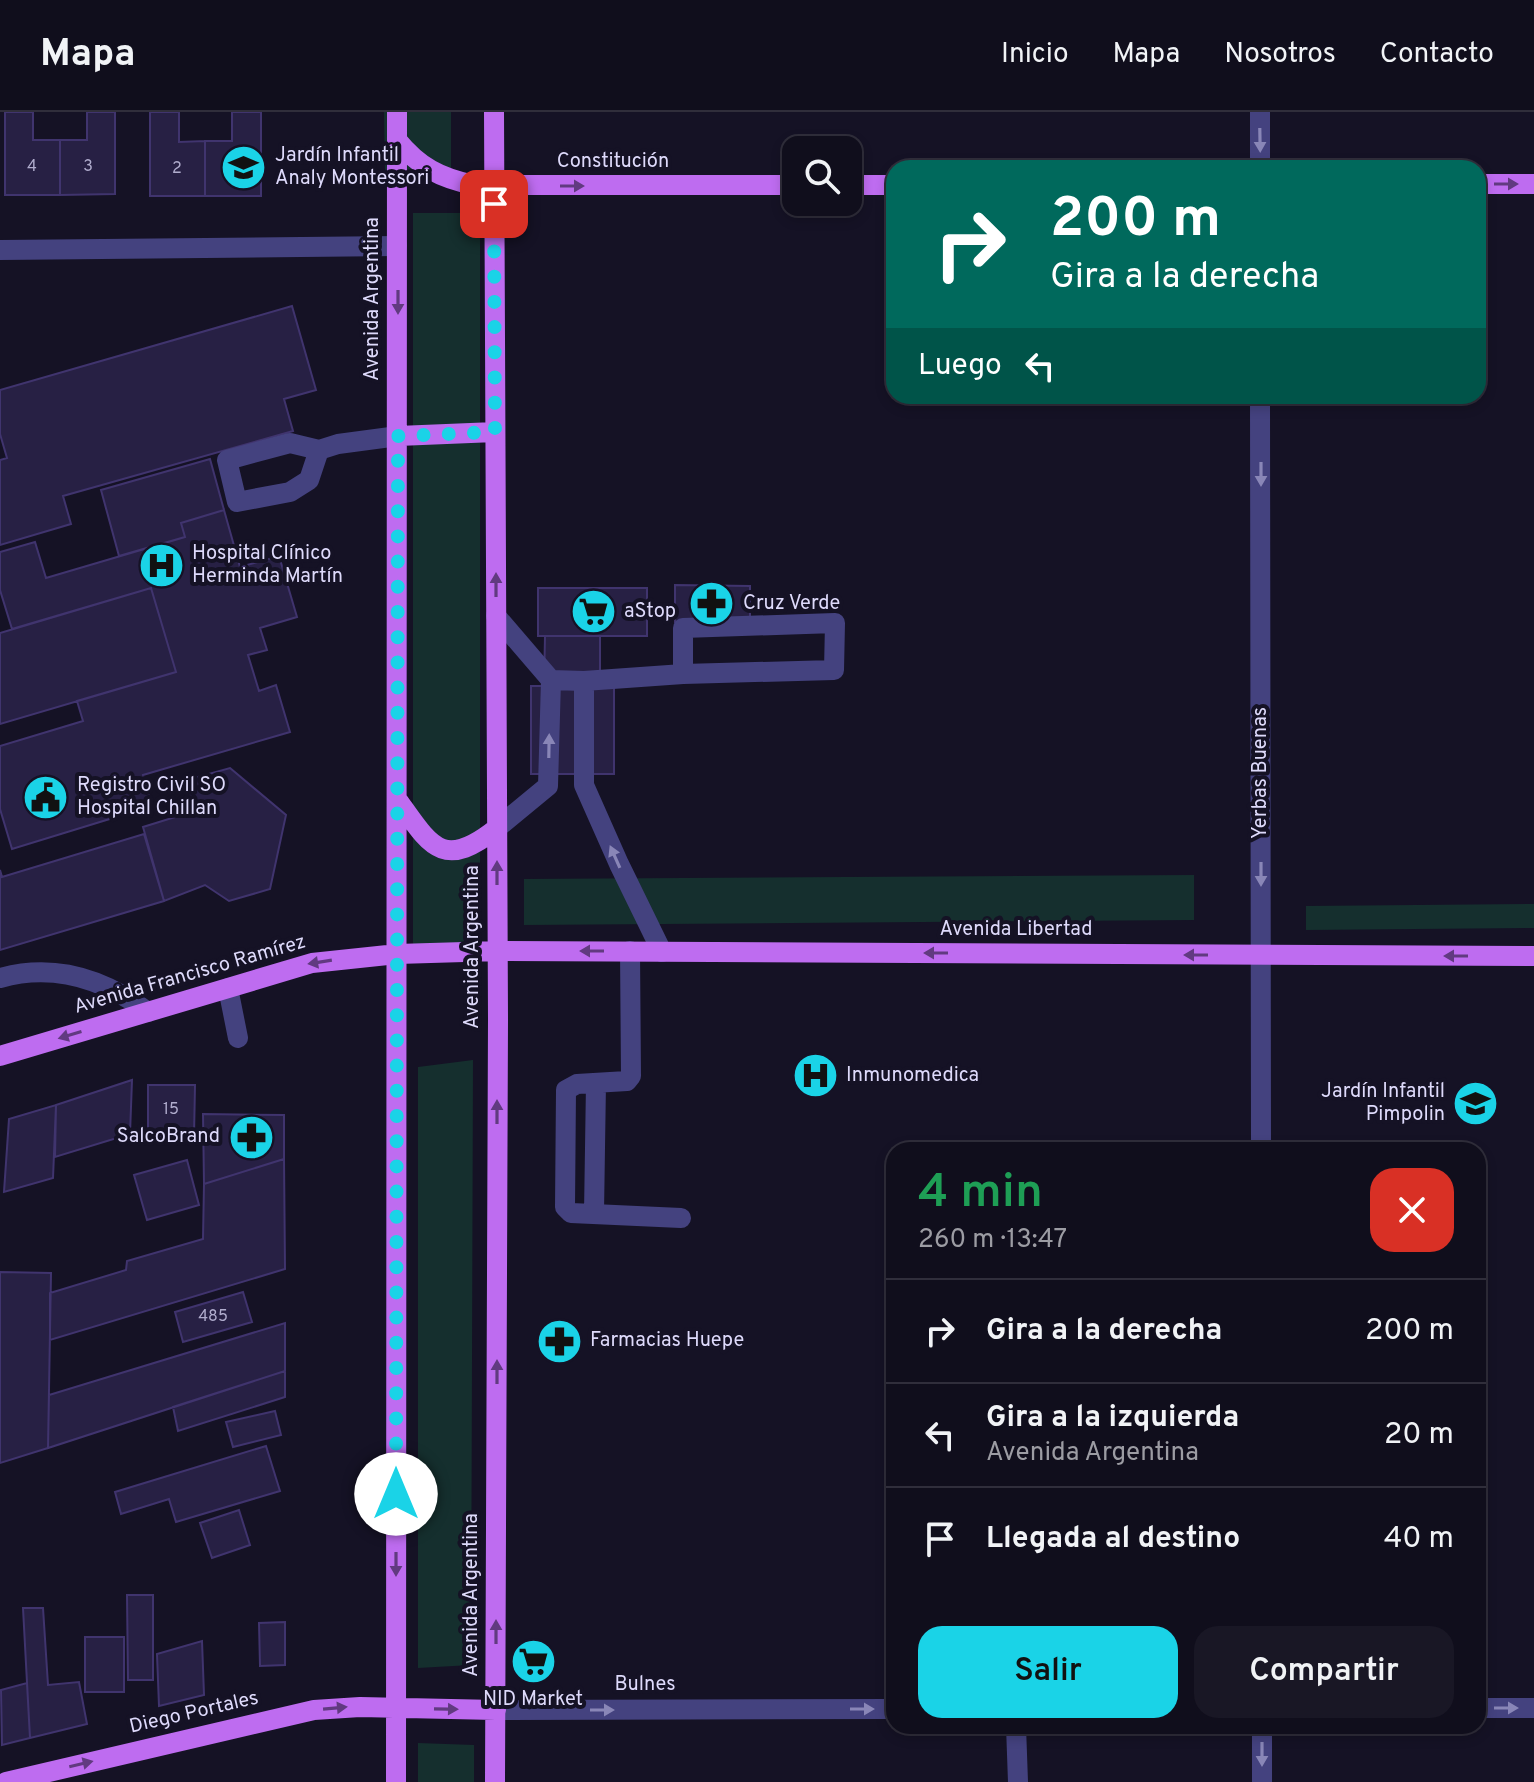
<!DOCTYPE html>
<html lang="es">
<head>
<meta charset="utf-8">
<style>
  :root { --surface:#100e1c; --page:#191725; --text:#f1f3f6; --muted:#9c9ca3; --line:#302e3b; --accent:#1ad3e7 }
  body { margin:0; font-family:Overpass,sans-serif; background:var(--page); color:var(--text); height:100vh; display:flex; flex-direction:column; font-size:30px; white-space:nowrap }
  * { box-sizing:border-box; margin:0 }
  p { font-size:26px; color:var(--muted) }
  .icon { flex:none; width:44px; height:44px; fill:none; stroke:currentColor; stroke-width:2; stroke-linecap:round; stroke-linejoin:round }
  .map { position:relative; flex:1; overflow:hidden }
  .panel { position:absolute; left:886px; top:1030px; width:600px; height:592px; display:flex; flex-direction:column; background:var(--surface); border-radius:24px; box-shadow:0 4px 12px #0003,0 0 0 2px var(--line) }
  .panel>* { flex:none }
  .guide { position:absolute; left:886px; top:48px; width:600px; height:244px; border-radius:24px; box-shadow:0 4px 12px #0003,0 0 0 2px var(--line); background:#00695c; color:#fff; overflow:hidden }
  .tools { position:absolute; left:782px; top:24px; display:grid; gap:16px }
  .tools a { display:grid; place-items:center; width:80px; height:80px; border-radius:16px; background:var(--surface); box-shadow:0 4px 12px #0003,0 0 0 2px var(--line); font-size:40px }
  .pin { position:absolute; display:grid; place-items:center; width:68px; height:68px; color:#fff; margin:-34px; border-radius:16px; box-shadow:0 4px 12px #0006 }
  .me { position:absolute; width:88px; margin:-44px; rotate:0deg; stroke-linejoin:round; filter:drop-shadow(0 0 6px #0008) }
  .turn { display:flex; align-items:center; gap:28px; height:168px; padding:0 32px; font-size:36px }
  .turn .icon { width:104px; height:104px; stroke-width:2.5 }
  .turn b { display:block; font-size:56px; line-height:68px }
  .then { display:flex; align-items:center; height:76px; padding:0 32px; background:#0003; gap:16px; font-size:30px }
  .round { display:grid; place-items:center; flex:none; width:84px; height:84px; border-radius:24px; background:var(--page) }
  .overview { display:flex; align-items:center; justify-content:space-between; height:136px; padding:0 32px }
  h1 { font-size:48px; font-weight:600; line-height:60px; color:#1e9e55 }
  .action { display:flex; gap:16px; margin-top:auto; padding:16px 32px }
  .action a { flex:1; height:92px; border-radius:24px; background:var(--accent); color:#111; font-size:32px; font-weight:600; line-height:92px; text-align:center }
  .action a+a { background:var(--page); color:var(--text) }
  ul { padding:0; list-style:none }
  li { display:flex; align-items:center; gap:24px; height:104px; padding:0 32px; border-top:2px solid var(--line) }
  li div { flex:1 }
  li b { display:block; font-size:30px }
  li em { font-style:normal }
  header { display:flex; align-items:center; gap:48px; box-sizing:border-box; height:112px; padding:0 40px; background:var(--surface); border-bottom:2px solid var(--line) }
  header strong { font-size:38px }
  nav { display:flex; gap:44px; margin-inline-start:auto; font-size:28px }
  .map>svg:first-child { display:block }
</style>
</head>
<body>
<header>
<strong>Mapa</strong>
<nav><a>Inicio</a><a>Mapa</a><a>Nosotros</a><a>Contacto</a></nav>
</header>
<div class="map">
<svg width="1534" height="1670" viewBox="0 0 1534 1670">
  <rect width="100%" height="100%" fill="#151225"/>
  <!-- green -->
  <path fill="#152f2e" d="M384,0H451V65L385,64Z
    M413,101H480V833H413Z
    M1194,763V808L524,813V767Z
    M1534,792V816L1306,818V794Z
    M473,948L471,1553L418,1556V955Z
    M418,1631L474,1633V1670H418Z"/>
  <!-- building -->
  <path fill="#272044" stroke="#40346e" stroke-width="2" d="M5,0H33V28H60V83H5Z
    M87,0H115V82L60,83V28H87Z
    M150,0H179V30L205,29V84H150Z
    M232,0H261V84H205V29H232Z
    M292,194L316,278L284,287L293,319L63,384L71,412L0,433V348L7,346L0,322V278Z
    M210,347L224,398L181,411L185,425L119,444L101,378Z
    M224,398L240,455L279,444L297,505L260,516L267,538L248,543L259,579L276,573L290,620L143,663L152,694L12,737L0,697V634L83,609L77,589L176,560L151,476L12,517L0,478V440L35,430L46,466L185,425L181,411Z
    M675,473L750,474V510H675Z
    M151,476L176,560L0,612V521Z
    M538,476H647V524H538Z
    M545,524H600V570H614V662H531V574H544Z
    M230,656L286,703L270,777L229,789L205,773L164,789L143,715L185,702L194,666Z
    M144,722L164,789L0,838V758L2,765Z
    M132,968L130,1022L55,1045L56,993Z
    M148,973H195L194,1024H148Z
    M56,993L53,1066L4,1080L9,1007Z
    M203,1002L284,1003V1047L204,1072Z
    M284,1047L285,1157L50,1228V1181L126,1158L127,1149L203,1127L204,1072Z
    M187,1048L199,1093L147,1108L134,1063Z
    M0,1160L51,1161L48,1336L0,1351Z
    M243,1180L252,1210L183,1230L175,1200Z
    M285,1211V1259L48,1336L49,1283Z
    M285,1259V1285L178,1319L173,1295Z
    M275,1299L281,1323L233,1335L226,1310Z
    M266,1334L280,1379L176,1410L169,1387L121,1402L115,1380Z
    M239,1398L250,1433L212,1446L200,1411Z
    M127,1483H153V1568H128Z
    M23,1496H43L48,1573L79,1570L87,1612L30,1626Z
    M285,1510V1553L260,1554L259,1511Z
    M85,1525H124V1580H85Z
    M202,1529L204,1583L159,1594L157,1542Z
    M27,1571L30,1626L2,1633L1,1578Z"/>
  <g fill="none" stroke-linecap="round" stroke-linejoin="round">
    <!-- minor -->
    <path stroke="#44427f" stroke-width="20" d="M1260,0V56
      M0,138L397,134
      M1260,284L1261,1038
      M319,338L309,368L290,380L237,390L227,348L290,331L319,338L338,332L398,324
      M496,504L551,568L548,674L497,716
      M551,568L584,569V673L619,752L662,840
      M584,569L683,562L834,558L835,511L683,516V562
      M630,839L631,964L627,969L577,972L566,978L565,1095L571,1101L681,1106
      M0,866C54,851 104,867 148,900
      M228,876L238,926
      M594,1101L596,971
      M1478,1596H1534
      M496,1598L894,1597
      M1016,1614L1018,1670
      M1262,1614V1670"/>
    <!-- major -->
    <path stroke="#be6cf0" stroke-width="20" d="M494,0L498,907L495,1670
      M397,28C419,55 440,66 474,73H796
      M1478,72H1534
      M848,73H894
      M398,324L495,320
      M397,687C430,733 442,760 497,716
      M0,944L312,851L397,842L498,839L1534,844
      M6,1670L314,1598L360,1595L496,1598
      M396,1670L397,0"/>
  </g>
  <!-- one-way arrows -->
  <defs><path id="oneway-solid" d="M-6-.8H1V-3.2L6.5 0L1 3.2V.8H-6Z" transform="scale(2)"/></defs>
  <g fill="#8986b7">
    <use href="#oneway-solid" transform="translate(1260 28) rotate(89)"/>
    <use href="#oneway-solid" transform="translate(1261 362) rotate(90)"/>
    <use href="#oneway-solid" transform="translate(549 634) rotate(-89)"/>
    <use href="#oneway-solid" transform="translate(615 745) rotate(-114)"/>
    <use href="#oneway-solid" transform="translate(1261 762) rotate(90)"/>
    <use href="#oneway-solid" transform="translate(1506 1596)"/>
    <use href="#oneway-solid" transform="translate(862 1597)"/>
    <use href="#oneway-solid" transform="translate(602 1598)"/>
    <use href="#oneway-solid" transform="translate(1262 1642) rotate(90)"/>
  </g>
  <g fill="#613a80">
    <use href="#oneway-solid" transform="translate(1506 72)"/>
    <use href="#oneway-solid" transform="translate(572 74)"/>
    <use href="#oneway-solid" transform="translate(398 190) rotate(90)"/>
    <use href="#oneway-solid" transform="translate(496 473) rotate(-90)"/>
    <use href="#oneway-solid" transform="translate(497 761) rotate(-90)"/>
    <use href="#oneway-solid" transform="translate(592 839) rotate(-180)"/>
    <use href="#oneway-solid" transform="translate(936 841) rotate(-180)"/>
    <use href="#oneway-solid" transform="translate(1196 843) rotate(-180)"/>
    <use href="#oneway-solid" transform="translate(1456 844) rotate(-180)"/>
    <use href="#oneway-solid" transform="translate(320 850) rotate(171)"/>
    <use href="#oneway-solid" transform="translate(70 923) rotate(163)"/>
    <use href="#oneway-solid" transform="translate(497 1000) rotate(-90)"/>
    <use href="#oneway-solid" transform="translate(497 1260) rotate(-90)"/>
    <use href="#oneway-solid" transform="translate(396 1452) rotate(90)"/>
    <use href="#oneway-solid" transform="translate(496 1520) rotate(-90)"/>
    <use href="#oneway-solid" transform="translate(335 1596) rotate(-5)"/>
    <use href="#oneway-solid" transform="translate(446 1597) rotate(1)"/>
    <use href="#oneway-solid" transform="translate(81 1652) rotate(-13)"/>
  </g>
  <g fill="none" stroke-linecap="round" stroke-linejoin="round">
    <!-- route -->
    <path stroke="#1ad3e7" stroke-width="14" stroke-dasharray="0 25.2" d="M396,1382L398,324L495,320L494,92"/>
  </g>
  <!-- icons -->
  <defs>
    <symbol id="school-disc" viewBox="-11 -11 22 22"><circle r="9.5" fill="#1ad3e7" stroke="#151225"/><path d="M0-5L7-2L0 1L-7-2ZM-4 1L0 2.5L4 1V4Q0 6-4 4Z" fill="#111"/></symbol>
    <symbol id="hospital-disc" viewBox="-11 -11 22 22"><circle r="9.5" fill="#1ad3e7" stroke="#151225"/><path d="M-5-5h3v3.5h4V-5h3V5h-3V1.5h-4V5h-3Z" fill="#111"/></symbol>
    <symbol id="pharmacy-disc" viewBox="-11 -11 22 22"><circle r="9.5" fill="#1ad3e7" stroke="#151225"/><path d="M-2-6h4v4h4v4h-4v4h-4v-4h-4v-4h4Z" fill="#111"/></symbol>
    <symbol id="supermarket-disc" viewBox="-11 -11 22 22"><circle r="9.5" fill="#1ad3e7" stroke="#151225"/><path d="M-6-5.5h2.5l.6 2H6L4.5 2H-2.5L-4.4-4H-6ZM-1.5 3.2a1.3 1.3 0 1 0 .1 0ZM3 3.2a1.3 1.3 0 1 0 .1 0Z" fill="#111"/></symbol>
    <symbol id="civic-disc" viewBox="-11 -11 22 22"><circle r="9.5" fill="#1ad3e7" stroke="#151225"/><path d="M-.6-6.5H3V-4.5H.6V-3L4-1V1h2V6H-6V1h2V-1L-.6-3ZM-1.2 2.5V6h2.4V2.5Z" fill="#111"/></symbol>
  </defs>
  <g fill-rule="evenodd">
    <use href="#school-disc" x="218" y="30" width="51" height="51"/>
    <use href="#hospital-disc" x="136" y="428" width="51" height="51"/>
    <use href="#pharmacy-disc" x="686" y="466" width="51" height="51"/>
    <use href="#supermarket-disc" x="568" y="474" width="51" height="51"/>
    <use href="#civic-disc" x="20" y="660" width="51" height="51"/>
    <use href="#hospital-disc" x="790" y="938" width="51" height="51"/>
    <use href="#school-disc" x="1450" y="966" width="51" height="51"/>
    <use href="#pharmacy-disc" x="226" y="1000" width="51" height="51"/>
    <use href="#pharmacy-disc" x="534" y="1204" width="51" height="51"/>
    <use href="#supermarket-disc" x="508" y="1524" width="51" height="51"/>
  </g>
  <g text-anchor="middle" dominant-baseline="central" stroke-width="8" stroke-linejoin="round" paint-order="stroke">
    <!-- number labels -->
    <g font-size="16" fill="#b0accd">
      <text x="32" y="55">4</text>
      <text x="88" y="55">3</text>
      <text x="177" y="57">2</text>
      <text x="171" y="998">15</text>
      <text x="213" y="1205">485</text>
    </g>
    <!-- poi labels -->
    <g font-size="20" fill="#dedafb" stroke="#151225" text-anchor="start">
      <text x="275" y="44">Jardín Infantil<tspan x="275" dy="23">Analy Montessori</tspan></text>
      <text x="192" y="442">Hospital Clínico<tspan x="192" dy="23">Herminda Martín</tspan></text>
      <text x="743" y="492">Cruz Verde</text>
      <text x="624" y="500">aStop</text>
      <text x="77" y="674">Registro Civil SO<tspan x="77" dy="23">Hospital Chillan</tspan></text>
      <text x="846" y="964">Inmunomedica</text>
      <text x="1445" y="980" text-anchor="end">Jardín Infantil<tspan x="1445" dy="23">Pimpolin</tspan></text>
      <text x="220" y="1025" text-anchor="end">SalcoBrand</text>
      <text x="590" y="1229">Farmacias Huepe</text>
      <text x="533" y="1588" text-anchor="middle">NID Market</text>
    </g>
    <!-- street labels -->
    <g font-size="20" fill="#dedafb" stroke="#151225">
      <text x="613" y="50">Constitución</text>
      <text transform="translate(373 187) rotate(-90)">Avenida Argentina</text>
      <text transform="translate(1261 661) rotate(-90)">Yerbas Buenas</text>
      <text x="1016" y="818">Avenida Libertad</text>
      <text transform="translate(473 835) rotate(-90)">Avenida Argentina</text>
      <text transform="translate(190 863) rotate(-16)">Avenida Francisco Ramírez</text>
      <text transform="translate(472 1483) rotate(-90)">Avenida Argentina</text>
      <text x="645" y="1573">Bulnes</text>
      <text transform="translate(194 1601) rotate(-13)">Diego Portales</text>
    </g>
  </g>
</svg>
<div class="tools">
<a><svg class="icon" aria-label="search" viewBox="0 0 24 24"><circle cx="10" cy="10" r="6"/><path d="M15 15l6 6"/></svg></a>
</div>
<div class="pin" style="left:494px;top:92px;background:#d93025"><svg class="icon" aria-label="arrive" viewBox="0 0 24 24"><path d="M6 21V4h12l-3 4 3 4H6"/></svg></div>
<svg class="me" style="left:396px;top:1382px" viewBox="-20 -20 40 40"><circle r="19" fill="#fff"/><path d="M0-13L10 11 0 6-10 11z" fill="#1ad3e7"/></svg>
<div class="guide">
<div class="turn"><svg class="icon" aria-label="right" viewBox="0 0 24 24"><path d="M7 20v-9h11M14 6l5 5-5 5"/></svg><div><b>200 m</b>Gira a la derecha</div></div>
<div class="then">Luego<svg class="icon" aria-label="left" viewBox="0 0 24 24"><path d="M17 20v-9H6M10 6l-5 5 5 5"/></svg></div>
</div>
<section class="panel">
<div class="overview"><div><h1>4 min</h1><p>260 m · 13:47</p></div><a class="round" style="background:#d93025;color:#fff"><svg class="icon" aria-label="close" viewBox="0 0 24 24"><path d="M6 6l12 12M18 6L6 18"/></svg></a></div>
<ul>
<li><svg class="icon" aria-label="right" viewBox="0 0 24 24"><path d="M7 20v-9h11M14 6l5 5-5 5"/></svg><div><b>Gira a la derecha</b></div><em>200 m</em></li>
<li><svg class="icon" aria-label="left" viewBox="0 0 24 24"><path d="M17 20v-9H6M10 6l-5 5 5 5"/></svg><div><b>Gira a la izquierda</b><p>Avenida Argentina</p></div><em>20 m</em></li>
<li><svg class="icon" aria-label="arrive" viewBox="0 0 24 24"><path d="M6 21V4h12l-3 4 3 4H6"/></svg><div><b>Llegada al destino</b></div><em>40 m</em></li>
</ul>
<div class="action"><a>Salir</a><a>Compartir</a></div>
</section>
</div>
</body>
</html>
